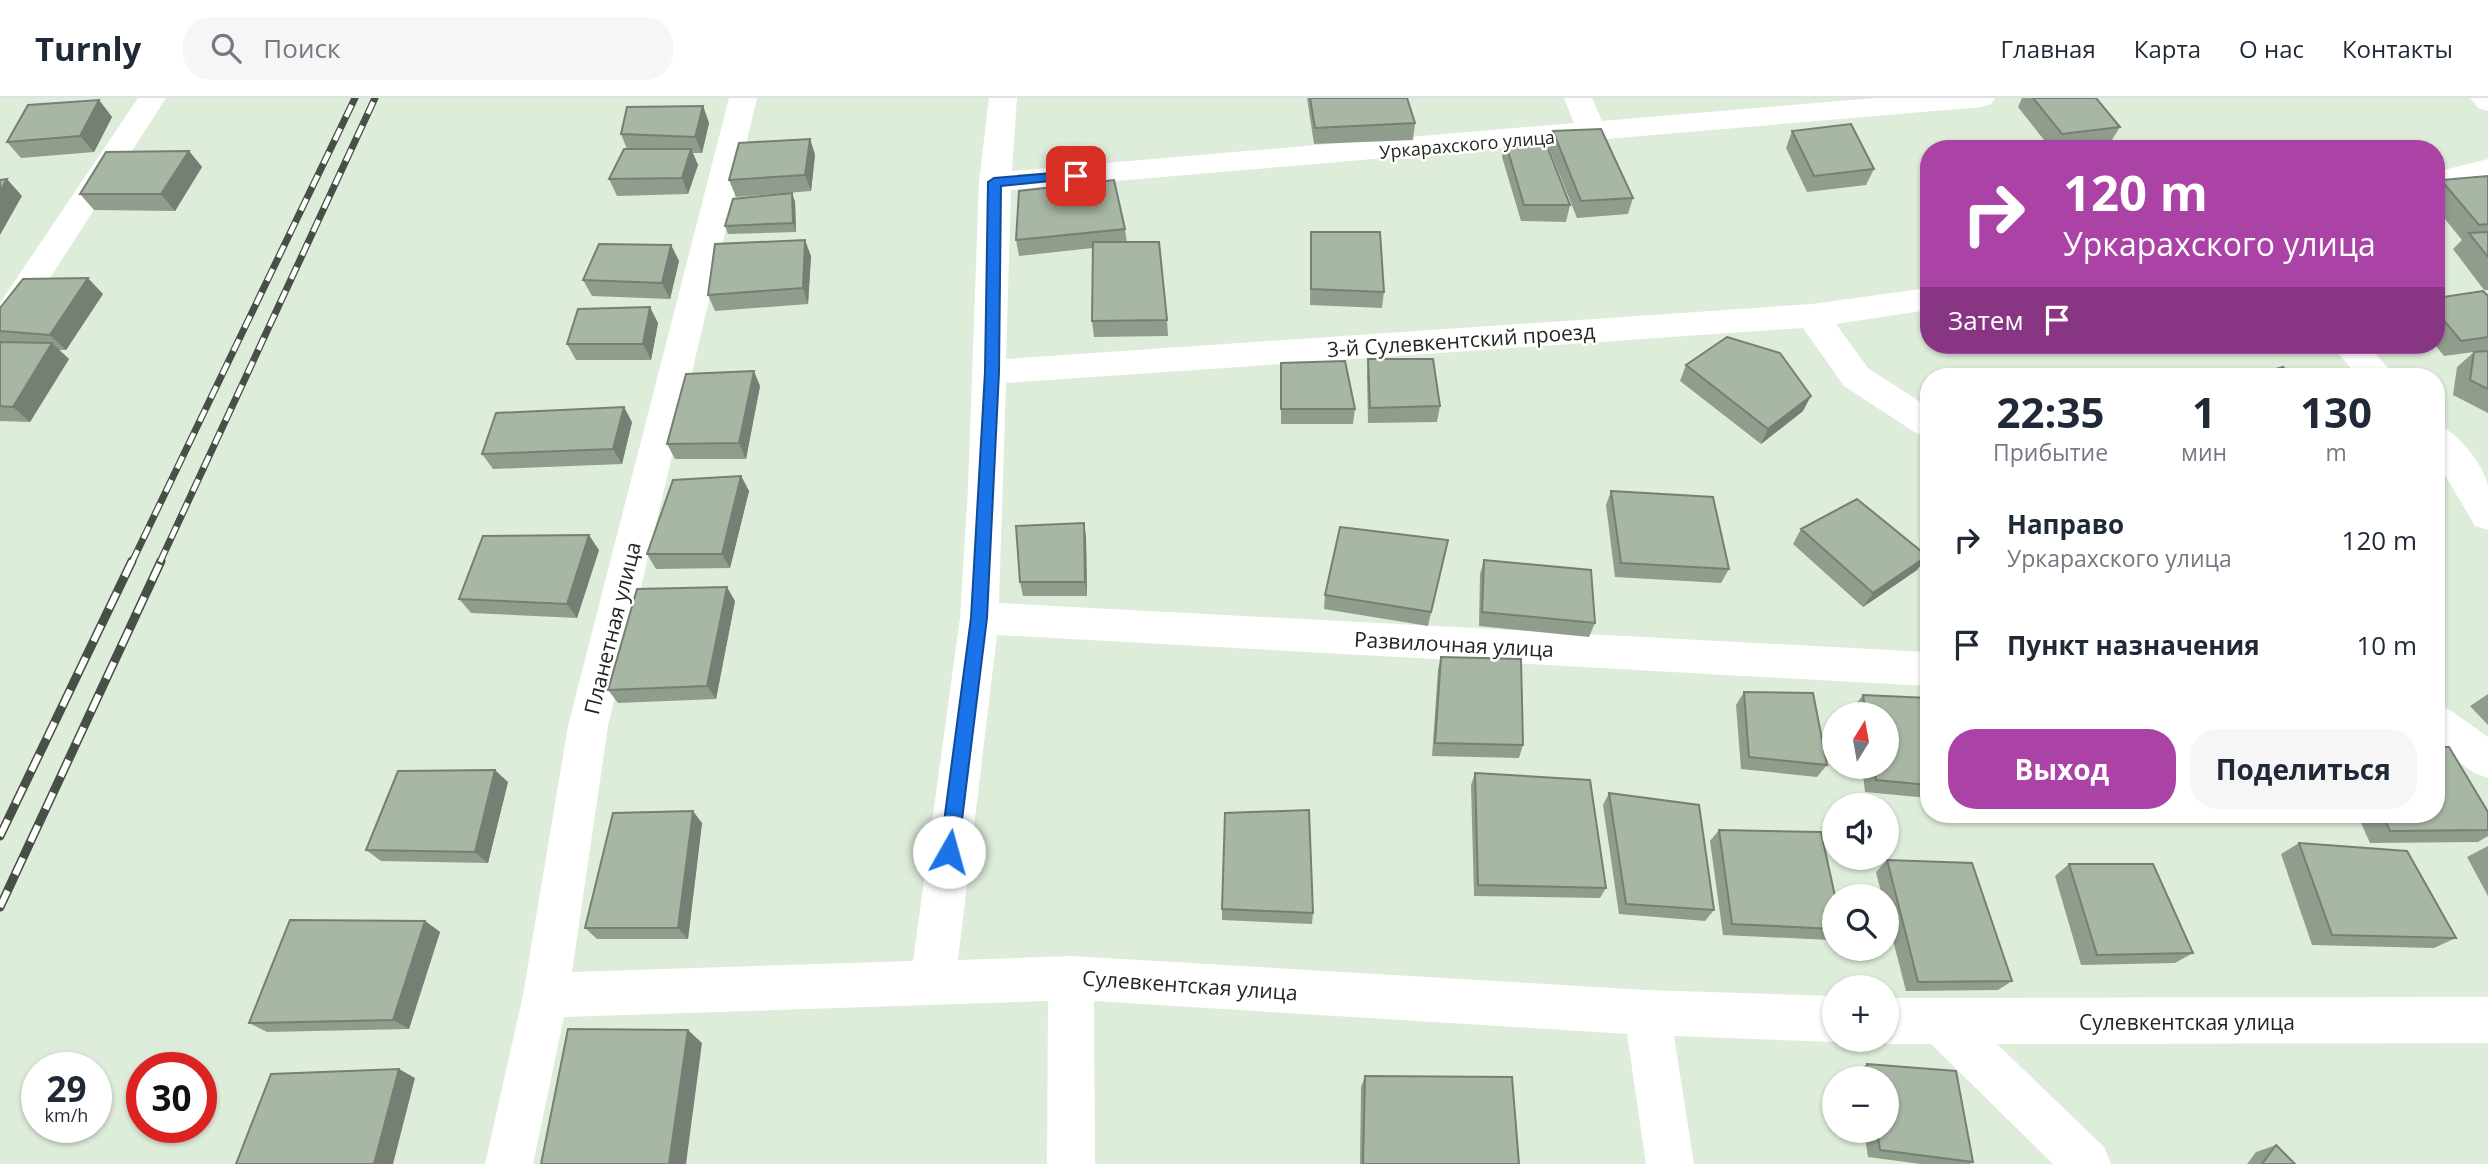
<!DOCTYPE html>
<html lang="ru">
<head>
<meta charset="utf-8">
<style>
  :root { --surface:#fff; --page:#f6f6f7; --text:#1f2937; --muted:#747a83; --line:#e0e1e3; --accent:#ab43a6 }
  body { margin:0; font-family:"Open Sans",sans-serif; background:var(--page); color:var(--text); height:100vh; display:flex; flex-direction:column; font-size:26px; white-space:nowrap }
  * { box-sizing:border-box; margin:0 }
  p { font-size:23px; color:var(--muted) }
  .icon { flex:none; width:38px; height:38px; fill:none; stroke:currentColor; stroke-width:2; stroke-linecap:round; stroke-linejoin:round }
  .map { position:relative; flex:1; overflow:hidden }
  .sheet { position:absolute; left:1920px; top:270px; width:525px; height:455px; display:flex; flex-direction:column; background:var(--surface); border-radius:28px; box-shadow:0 2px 5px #0004 }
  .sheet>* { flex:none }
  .guide { position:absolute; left:1920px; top:42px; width:525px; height:214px; border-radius:28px; box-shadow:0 2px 5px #0004; background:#ab43a6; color:#fff; overflow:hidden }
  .needle { width:46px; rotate:11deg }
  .buttons { position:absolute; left:1822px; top:604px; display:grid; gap:14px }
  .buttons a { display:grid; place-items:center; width:77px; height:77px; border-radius:50%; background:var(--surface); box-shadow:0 2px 5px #0004; font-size:35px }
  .speed { position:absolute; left:21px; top:954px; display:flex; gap:14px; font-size:35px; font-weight:700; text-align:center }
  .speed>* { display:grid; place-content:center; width:91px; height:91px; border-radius:50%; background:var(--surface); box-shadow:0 2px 5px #0004; line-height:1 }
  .speed small { font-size:18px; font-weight:400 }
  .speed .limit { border:10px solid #d22; background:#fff; color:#111 }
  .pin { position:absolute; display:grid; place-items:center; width:60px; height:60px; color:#fff; margin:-30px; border-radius:14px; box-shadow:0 4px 10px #0006 }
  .me { position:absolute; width:77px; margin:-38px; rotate:7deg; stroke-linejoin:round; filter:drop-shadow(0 0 5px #0008) }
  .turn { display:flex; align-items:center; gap:24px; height:147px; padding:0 28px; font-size:32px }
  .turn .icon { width:91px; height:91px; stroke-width:2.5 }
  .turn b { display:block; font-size:49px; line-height:60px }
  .then { display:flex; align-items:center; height:66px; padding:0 28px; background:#0003; gap:14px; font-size:26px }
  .eta { display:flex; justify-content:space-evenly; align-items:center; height:119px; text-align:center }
  .eta b { font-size:42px; font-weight:700; line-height:49px }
  .cta { display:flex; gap:14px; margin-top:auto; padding:14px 28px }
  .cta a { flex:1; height:80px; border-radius:28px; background:var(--accent); color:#fff; font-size:28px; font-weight:700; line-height:80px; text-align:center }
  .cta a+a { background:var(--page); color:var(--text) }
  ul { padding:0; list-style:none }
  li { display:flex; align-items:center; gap:21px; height:105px; padding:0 28px }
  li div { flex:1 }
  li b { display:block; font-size:26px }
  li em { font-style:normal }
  header { display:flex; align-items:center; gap:42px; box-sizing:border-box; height:98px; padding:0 35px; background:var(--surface); border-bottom:2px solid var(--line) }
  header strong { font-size:33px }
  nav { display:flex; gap:38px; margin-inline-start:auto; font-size:24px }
  .search { width:490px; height:63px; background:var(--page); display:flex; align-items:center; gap:18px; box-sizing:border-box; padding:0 24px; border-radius:28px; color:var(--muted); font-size:26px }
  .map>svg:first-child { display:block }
</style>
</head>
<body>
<header>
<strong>Turnly</strong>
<div class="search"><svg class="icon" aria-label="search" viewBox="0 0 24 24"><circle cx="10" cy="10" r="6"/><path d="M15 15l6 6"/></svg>Поиск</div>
<nav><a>Главная</a><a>Карта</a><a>О нас</a><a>Контакты</a></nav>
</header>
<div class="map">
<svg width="2488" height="1066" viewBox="0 0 2488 1066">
  <rect width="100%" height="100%" fill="#deecda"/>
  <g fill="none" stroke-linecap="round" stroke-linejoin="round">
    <!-- minor -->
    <path fill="#fff" fill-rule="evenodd" d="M138,0H166L12,239L0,243V205Z
      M729,0H757L608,628L572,874L913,863L960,520L968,390L979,84L989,0H1017L1012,73L1574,25L1564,0H1592L1602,23L1875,0H1995L1991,6L1981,9L1011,92L1006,261L1812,206L1928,190V212L1836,226L1868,270L1928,309V339L1916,335L1844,288L1803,230L1006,285L999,505L1928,554V588L997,537L958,862L1071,858L1647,892L1834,898V942H1839L1834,944L1674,938L1694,1066H1646L1627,936L1094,903L1095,1066H1047L1048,903L564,919L533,1066H485L523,897L568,628Z
      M2470,0H2488V13L2478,10Z
      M2488,61V81L2436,94V74Z
      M2331,247H2368L2395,278H2358Z
      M2436,326C2456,332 2484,367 2488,388C2488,401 2488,418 2488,432L2475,428L2436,362Z
      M2436,606L2450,612L2488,639V680L2474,675L2436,647Z
      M2488,899V945L1997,946L2104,1049L2111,1066H2053L1931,946H1886L1876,942H1886V900Z"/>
    <defs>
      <path id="rail-far1" d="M132,464L355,0
        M160,464L375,0"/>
      <path id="rail" d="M0,738L132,463
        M0,809L161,463"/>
    </defs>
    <!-- rail-far1 casing -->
    <use href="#rail-far1" stroke="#484f46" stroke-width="7"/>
    <!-- rail casing -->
    <use href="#rail" stroke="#484f46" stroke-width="9"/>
    <!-- rail-far1 -->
    <use href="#rail-far1" stroke="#fff" stroke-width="4.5" stroke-dasharray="13" stroke-linecap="butt"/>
    <!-- rail -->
    <use href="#rail" stroke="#fff" stroke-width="6" stroke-dasharray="18" stroke-linecap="butt"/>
  </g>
  <!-- wall -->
  <path fill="#909d8d" d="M1307,0H1407L1415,25L1413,42L1314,46Z
    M2022,0H2096L2120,29L2110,45L2065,51H2051L2018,9Z
    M99,2L112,19L94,54L21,60L7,44Z
    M703,8L709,25L702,55H693L698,67L688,96L617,98L609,81L627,51L621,36Z
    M1553,33L1633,100L1628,116L1577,120L1549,50Z
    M1792,33L1874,71L1866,87L1807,94L1786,50Z
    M810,41L815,57L811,93L736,99L729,82Z
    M1505,43L1570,107L1566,124L1521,123L1502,59Z
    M189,53L202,69L175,113L94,112L80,96Z
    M2488,78V192H2484L2453,151L2462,142L2436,110V88L2441,82Z
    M792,95L795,104L796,134L728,136L725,128Z
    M1125,131L1127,144L1167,222L1168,238L1094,239L1092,223L1093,150L1019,158L1016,142Z
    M1311,134L1384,194L1382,210L1310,207Z
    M671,147L679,163L670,201L592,198L583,182Z
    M811,158L808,206L715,213L708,197Z
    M103,196L66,252H59L69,261L30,324L0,323V210Z
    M2488,198V315L2453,297L2457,269L2474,254L2444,258L2435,247H2436V200Z
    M658,225L651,262H576L567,246Z
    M1368,261L1440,308L1437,324L1368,325L1367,277Z
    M1281,265L1355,311L1353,326H1281Z
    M1686,267L1803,313L1761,346L1680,283Z
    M760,288L746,361H675L667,346Z
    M632,324L622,366L493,371L482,356Z
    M741,378L749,393L730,470L656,471L647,456Z
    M1611,393L1729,471L1721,485L1615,479L1606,407Z
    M1084,425L1086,440L1087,498H1023L1020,484Z
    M1801,431L1927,458L1917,472L1863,509L1793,446Z
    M1448,442L1428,528L1324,511L1325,497Z
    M599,452L577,520L471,515L459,501Z
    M1484,462L1595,525L1589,539L1479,528L1480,476Z
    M735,503L716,601L618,605L608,592Z
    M1441,559L1523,647L1519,660L1432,658L1438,572Z
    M1744,594L1827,667L1817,679L1741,671L1736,607Z
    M2488,596V627L2470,608Z
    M1863,597L1928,600V700L1865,694L1862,668H1886V616H1854L1853,610Z
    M1475,675L1606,790L1600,800L1474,798L1471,687Z
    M508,684L488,765L381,763L366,752Z
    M1609,695L1714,812L1705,823L1619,816L1603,707Z
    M2488,714V738L2478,744L2370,745L2357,716H2436Z
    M702,725L688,841H597L585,830Z
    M1719,732L1834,798V839L1831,842L1723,837L1710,743Z
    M2299,745L2456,840L2434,850L2312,847L2281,756Z
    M2488,748V798L2467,759Z
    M1887,762L2012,883L1998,892L1906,893L1886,815V798H1882L1876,774Z
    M2069,766L2193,855L2175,865L2081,867L2055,778Z
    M1222,811L1313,815L1312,826L1222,822Z
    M425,823L440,834L409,931L267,934L249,925Z
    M1867,966L1956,973L1973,1064L1970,1066H1921L1868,1059L1864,1032H1886V980H1856L1855,974Z
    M1365,978L1519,1066H1360L1361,989Z
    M2276,1047L2295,1066H2247L2256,1054Z"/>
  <!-- shaded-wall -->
  <path fill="#767f73" d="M99,2L112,19L94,54L80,38Z
    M703,8L709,25L702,55L695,39Z
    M810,41L815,57L811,93L805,77Z
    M691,51L698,67L688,96L682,80Z
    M189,53L202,69L175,113L161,96Z
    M7,81L22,98L0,137V93Z
    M792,95L795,104L796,134L793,125Z
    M805,142L811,158L808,206L803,190Z
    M671,147L679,163L670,201L662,185Z
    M88,180L103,196L66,252L50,237Z
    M650,209L658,225L651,262L643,246Z
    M52,245L69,261L30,324L13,309Z
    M754,273L760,288L746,361L739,345Z
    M1811,298L1803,313L1761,346L1768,331Z
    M624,309L632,324L622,366L613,351Z
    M741,378L749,393L730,470L722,456Z
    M1084,425L1086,440L1087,498L1085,484Z
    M589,437L599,452L577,520L567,506Z
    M1927,458L1917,472L1863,509L1873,495Z
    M727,489L735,503L716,601L707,588Z
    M495,672L508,684L488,765L475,754Z
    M693,713L702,725L688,841L678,830Z
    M425,823L440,834L409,931L393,922Z
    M688,932L702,945L686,1066H669Z
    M399,971L415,980L393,1066H374Z"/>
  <!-- building -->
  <path fill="#a8b6a4" stroke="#767f73" stroke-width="2" d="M1310,0H1407L1415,25L1315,30Z
    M2033,0H2096L2120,29L2062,36Z
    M99,2L80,38L7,44L28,7Z
    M703,8L695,39L621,36L627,9Z
    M1851,26L1874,71L1814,78L1792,33Z
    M1601,31L1633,100L1581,103L1553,33Z
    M1544,40L1570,107H1524L1505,43Z
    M810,41L805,77L729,82L739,45Z
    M624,51H691L682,80L609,81Z
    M189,53L161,96H80L106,54Z
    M2488,78V126L2479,127L2441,82Z
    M7,81L0,93V82Z
    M1114,82L1125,131L1016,142L1019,93Z
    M792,95L793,125L725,128L733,101Z
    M1311,134H1380L1384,194L1311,191Z
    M2488,134V159L2469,135Z
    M2436,137L2441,144L2436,145Z
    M805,142L803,190L708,197L715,146Z
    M1093,144H1159L1167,222L1092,223Z
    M599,146L671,147L662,185L583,182Z
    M88,180L50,237L0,233V210L23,181Z
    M2483,193L2488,198V239L2461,243L2436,213V200Z
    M650,209L643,246H567L578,211Z
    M1727,239L1780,255L1811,298L1768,331L1686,267Z
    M0,244L52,245L13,309L0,308Z
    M2488,253V291L2470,282L2474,254Z
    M1368,261H1433L1440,308L1370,310Z
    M1345,263L1355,311H1281V265Z
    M2283,269L2292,278H2252Z
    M754,273L739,345L667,346L686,276Z
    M624,309L613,351L482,356L496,315Z
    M741,378L722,456H647L673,382Z
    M1611,393L1713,399L1729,471L1621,465Z
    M1857,401L1927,458L1873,495L1801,431Z
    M1084,425L1085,484H1020L1016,428Z
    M1340,429L1448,442L1431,514L1325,497Z
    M589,437L567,506L459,501L483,438Z
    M1484,462L1591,472L1595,525L1482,514Z
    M727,489L707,588L608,592L637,491Z
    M1441,559L1521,561L1523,647L1435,645Z
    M1744,594L1813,595L1827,667L1749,659Z
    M1863,597L1928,600V687L1876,682L1874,668H1886V616H1866Z
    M2436,649H2449L2488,714V732L2390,733L2382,716H2436Z
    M495,672L475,754L366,752L398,673Z
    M1475,675L1590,682L1606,790L1478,787Z
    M1609,695L1699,707L1714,812L1626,806Z
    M1309,712L1313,815L1222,811L1225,715Z
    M693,713L678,830H585L613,715Z
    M1719,732L1821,734L1835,798L1834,831L1732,826Z
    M2299,745L2407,753L2456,840L2332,837Z
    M1887,762L1972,765L2012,883L1918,884Z
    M2069,766H2153L2193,855L2097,857Z
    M290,822L425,823L393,922L249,925Z
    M568,931L688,932L669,1066H541Z
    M1867,966L1956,973L1973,1064L1880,1052L1877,1032H1886V980H1869Z
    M399,971L374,1066H236L271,976Z
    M1365,978L1512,979L1519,1066H1363Z
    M2276,1047L2295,1066H2262Z"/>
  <!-- route -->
  <path fill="#1a73e8" stroke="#114b97" stroke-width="2" d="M1076,73L1082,78L1080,80L1001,88L999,274L987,520L958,754L955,760L949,762L943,760L940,754L971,520L985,274L988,84L994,80Z"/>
  <g text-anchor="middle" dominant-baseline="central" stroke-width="5" stroke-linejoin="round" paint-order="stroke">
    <!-- far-street labels -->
    <g font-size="18" fill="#21261f" stroke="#fff">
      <text transform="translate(1467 46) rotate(-5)">Уркарахского улица</text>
    </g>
    <!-- street labels -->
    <g font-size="21" fill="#21261f" stroke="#fff">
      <text transform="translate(1461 242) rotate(-4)">3-й Сулевкентский проезд</text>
      <text transform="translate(612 530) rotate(-76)">Планетная улица</text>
      <text transform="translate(1454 546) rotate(3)">Развилочная улица</text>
      <text transform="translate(1190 887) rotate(4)">Сулевкентская улица</text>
      <text x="2187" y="924">Сулевкентская улица</text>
    </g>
  </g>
</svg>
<div class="buttons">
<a><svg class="needle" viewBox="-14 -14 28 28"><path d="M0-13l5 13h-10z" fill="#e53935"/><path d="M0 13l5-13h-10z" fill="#747a83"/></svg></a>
<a><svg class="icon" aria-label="sound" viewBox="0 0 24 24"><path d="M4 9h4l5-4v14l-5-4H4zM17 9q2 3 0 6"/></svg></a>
<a><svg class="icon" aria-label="search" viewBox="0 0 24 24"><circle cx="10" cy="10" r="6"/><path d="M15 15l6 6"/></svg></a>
<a>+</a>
<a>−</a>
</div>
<div class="speed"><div>29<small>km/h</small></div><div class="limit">30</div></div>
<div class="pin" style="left:1076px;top:78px;background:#d93025"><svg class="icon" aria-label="arrive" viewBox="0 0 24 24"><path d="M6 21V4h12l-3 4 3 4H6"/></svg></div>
<svg class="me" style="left:949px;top:754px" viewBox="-20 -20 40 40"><circle r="19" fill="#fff"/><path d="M0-13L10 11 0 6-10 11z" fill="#1a73e8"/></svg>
<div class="guide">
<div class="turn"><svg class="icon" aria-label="right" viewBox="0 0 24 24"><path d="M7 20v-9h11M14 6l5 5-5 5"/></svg><div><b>120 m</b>Уркарахского улица</div></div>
<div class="then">Затем<svg class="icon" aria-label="arrive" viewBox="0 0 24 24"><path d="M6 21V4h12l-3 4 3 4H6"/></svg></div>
</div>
<section class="sheet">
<div class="eta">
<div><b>22:35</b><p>Прибытие</p></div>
<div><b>1</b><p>мин</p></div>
<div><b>130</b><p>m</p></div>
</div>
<ul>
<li><svg class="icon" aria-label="right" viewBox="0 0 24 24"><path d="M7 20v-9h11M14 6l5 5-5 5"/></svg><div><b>Направо</b><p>Уркарахского улица</p></div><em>120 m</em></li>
<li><svg class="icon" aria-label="arrive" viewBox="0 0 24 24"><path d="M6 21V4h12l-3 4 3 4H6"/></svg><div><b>Пункт назначения</b></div><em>10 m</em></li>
</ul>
<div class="cta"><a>Выход</a><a>Поделиться</a></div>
</section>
</div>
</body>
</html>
